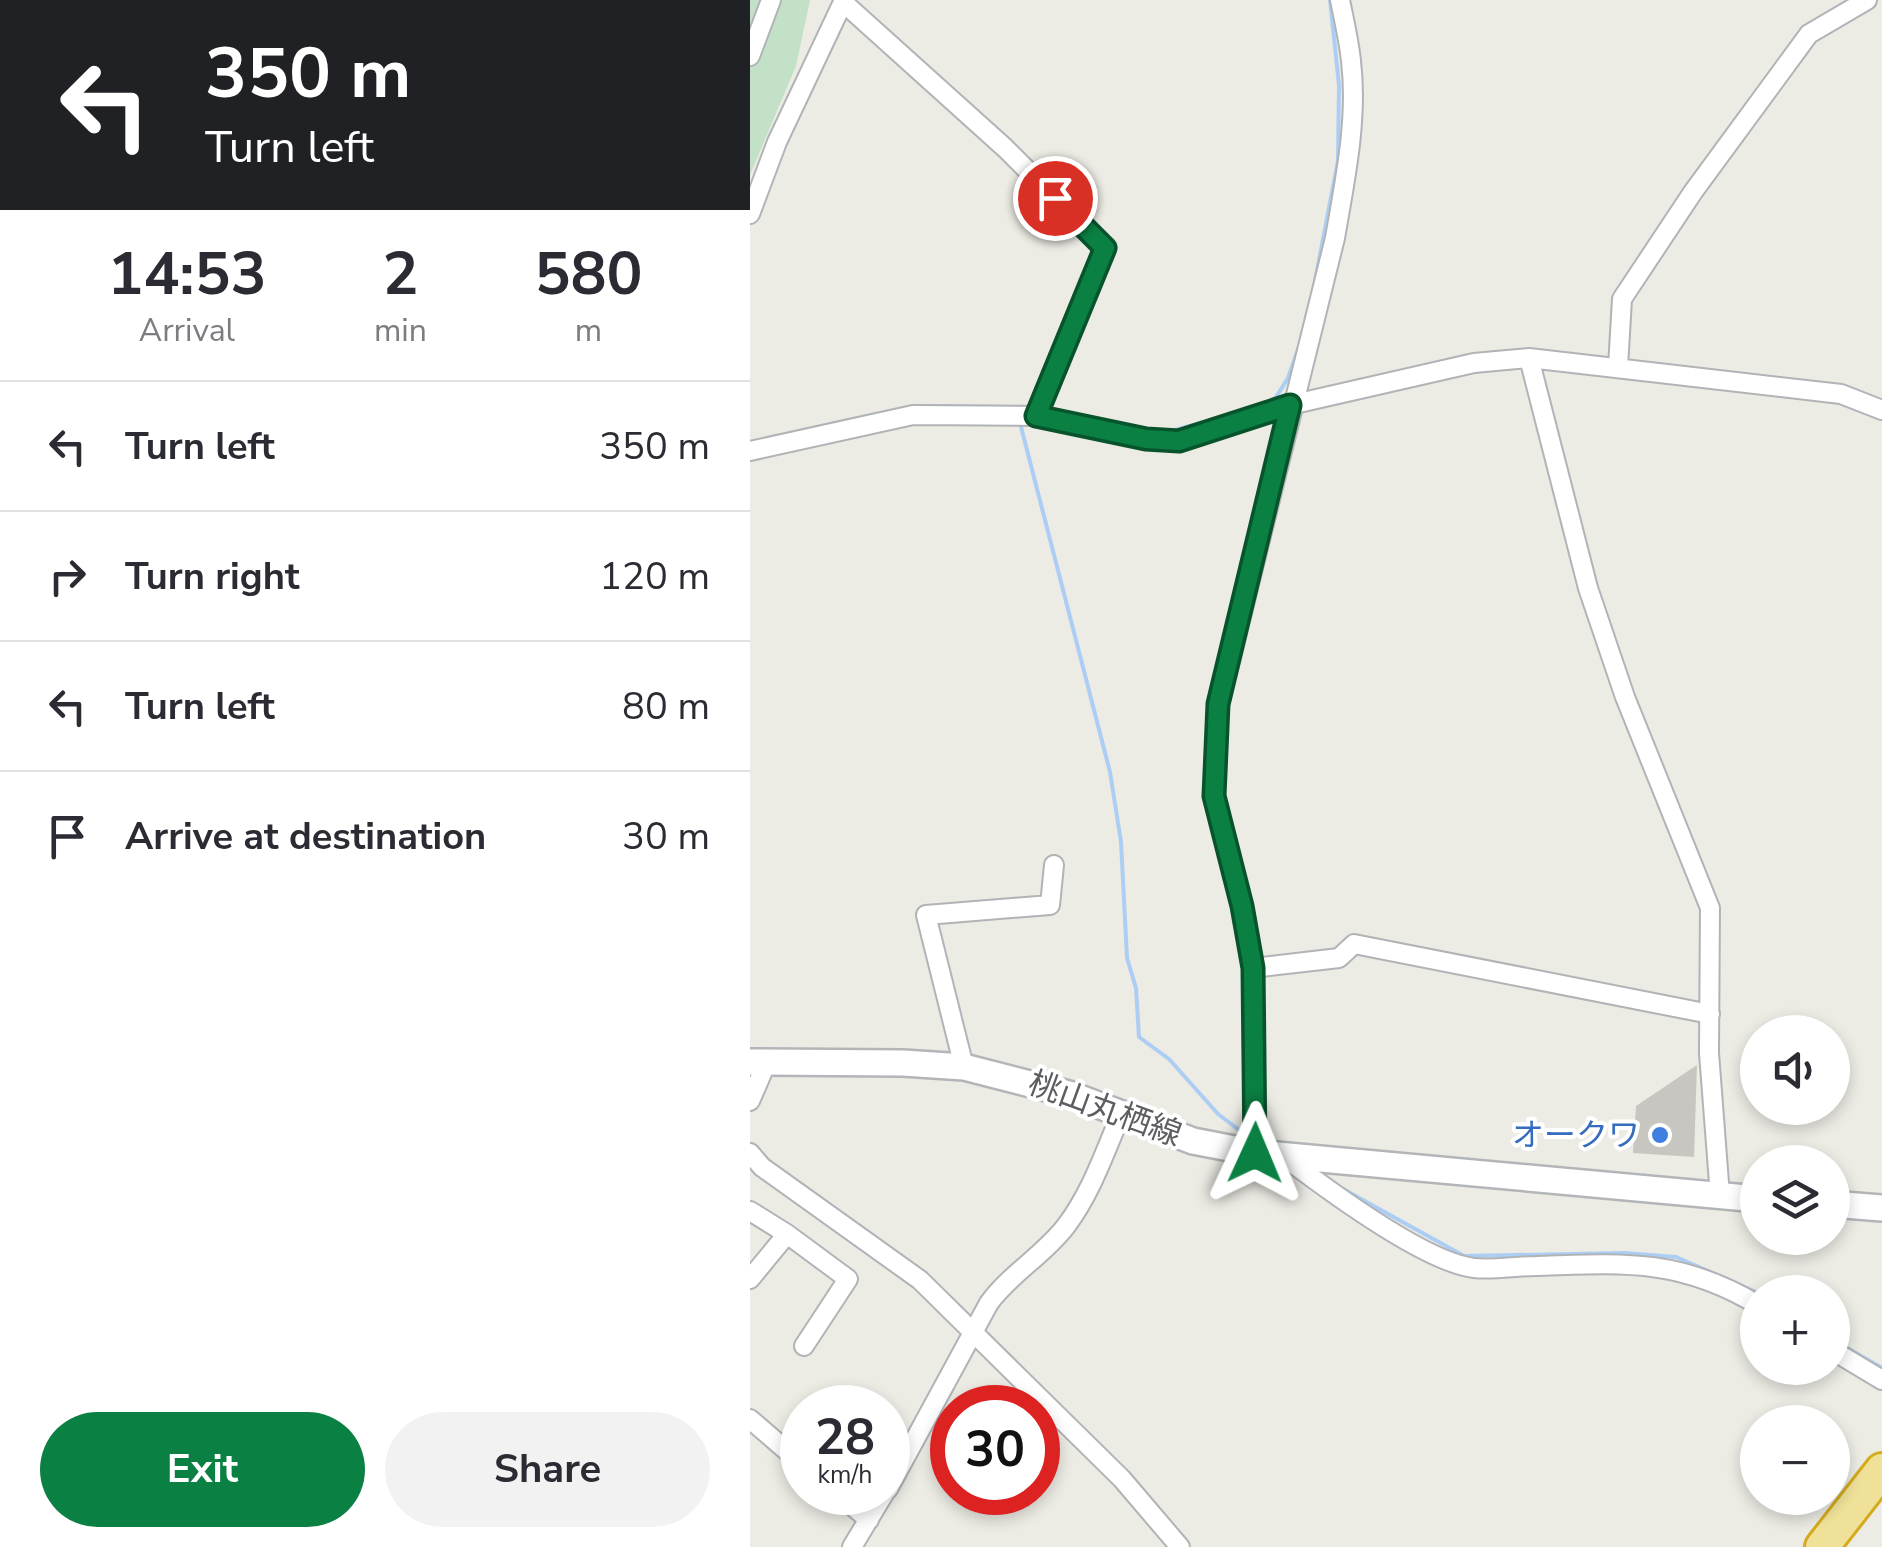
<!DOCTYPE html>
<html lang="en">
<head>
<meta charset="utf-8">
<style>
  :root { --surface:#fff; --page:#f2f2f3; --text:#2b2b33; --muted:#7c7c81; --line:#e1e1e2; --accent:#0b8043 }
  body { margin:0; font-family:"Nunito Sans","Noto Sans JP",sans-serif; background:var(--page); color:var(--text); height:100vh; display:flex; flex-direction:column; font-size:38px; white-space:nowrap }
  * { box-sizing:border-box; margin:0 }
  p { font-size:32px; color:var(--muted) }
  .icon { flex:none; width:55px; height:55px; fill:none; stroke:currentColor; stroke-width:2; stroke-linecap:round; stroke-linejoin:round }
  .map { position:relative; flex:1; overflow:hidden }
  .drawer { display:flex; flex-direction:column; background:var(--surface); width:750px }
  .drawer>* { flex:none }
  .guide { background:#202124; color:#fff; overflow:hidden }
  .tools { position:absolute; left:990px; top:1015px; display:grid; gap:20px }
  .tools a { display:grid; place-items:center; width:110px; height:110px; border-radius:50%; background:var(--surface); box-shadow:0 5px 15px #0003; font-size:50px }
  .speed { position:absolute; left:30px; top:1385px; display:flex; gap:20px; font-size:50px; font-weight:700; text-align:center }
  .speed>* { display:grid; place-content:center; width:130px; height:130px; border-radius:50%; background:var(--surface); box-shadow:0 5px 15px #0003; line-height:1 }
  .speed small { font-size:25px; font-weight:400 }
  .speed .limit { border:15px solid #d22; background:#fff; color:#111 }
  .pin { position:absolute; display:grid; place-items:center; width:85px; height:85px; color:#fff; margin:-42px; border:5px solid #fff; border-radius:50%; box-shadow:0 2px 10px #0007 }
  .me { position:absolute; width:110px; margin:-55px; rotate:1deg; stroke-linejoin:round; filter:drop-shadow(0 0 8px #0008) }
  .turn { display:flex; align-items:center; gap:35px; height:210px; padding:0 40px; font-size:45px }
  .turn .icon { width:130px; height:130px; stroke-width:2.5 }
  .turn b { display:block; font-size:70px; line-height:85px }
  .eta { display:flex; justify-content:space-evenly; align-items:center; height:170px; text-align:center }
  .eta b { font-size:60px; font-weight:700; line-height:70px }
  .cta { display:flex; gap:20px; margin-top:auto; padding:20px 40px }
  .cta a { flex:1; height:115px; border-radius:60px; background:var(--accent); color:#fff; font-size:40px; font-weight:700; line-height:115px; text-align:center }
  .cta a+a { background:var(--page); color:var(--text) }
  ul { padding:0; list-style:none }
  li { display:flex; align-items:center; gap:30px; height:130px; padding:0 40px; border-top:2px solid var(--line) }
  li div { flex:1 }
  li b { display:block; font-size:38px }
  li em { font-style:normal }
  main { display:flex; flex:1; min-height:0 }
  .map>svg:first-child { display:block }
</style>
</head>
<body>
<main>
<section class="drawer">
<div class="guide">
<div class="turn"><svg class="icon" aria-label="left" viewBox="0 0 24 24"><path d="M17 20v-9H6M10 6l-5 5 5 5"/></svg><div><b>350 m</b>Turn left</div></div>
</div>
<div class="eta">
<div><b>14:53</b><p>Arrival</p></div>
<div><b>2</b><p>min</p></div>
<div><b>580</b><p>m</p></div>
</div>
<ul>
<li><svg class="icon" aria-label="left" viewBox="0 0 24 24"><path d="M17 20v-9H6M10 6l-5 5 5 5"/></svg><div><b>Turn left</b></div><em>350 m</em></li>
<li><svg class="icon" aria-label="right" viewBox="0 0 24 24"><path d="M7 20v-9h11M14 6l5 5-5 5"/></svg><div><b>Turn right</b></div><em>120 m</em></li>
<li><svg class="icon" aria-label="left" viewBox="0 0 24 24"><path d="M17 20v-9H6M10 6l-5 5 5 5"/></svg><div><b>Turn left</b></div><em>80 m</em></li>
<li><svg class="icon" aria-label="arrive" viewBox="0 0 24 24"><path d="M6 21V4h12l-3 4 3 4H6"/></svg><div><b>Arrive at destination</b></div><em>30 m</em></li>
</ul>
<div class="cta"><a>Exit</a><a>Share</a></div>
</section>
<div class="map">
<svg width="1132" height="1547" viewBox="0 0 1132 1547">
  <rect width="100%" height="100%" fill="#ecebe4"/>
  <!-- green -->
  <path fill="#c3e1c6" d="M0,0H60L46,66L0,175Z"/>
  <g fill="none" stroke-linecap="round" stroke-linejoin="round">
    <!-- stream -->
    <path stroke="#accef4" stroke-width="4" d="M565,281L588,161L589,85L580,0
      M523,402L538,378L550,344
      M176,406L281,407
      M270,423L360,772L371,842L377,958L386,988L389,1037L419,1059L468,1114L497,1136
      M68,427L127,414
      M418,432L490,412
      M593,1189L714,1256L875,1253L926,1257L1008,1293
      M1082,1339L1132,1368"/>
  </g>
  <!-- building -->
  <path fill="#c8c6c0" d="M947,1065L944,1157L883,1153L886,1106Z"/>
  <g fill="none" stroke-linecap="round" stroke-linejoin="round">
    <defs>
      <path id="street" d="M94,3L255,148L355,248L285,416
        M0,56L21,0
        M0,214L27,142L94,0
        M779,358L838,588L875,697L960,908L959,1053L970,1196
        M868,367L872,299L943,192L1059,34L1117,0
        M0,451L163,415L285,416L396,439L429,441L540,405L724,363L779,358L1091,394L1132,410
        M503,968L589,958L604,944L960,1014
        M214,1067L176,915L300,905L304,865
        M0,1101L16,1064
        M0,1153L12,1167L170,1280L372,1479L430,1547
        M505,1153L503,968L492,906L464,796L469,705L585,238C595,180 608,119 601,61C599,41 594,20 590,0
        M533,1156C575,1188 674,1262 724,1268C744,1270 766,1266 786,1266C872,1263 930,1258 1008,1305
        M0,1211L37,1234L0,1279
        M37,1234L98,1279L54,1346
        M1082,1350L1132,1380
        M0,1419L52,1464
        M138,1489L239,1303C261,1273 294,1255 316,1226C341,1193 355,1152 371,1114
        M86,1492L119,1520
        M102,1547L135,1492"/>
      <path id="secondary" d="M0,1062L153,1063L214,1067L319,1094L443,1141L505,1153L1008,1199
        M1082,1204L1132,1208"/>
      <path id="highway" d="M1072,1547L1132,1470"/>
    </defs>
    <!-- street casing -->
    <use href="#street" stroke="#b1b3b7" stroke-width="22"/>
    <!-- secondary casing -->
    <use href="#secondary" stroke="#b3b5b9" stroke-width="30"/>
    <!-- highway casing -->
    <use href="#highway" stroke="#d4ab1c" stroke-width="38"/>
    <!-- street -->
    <use href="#street" stroke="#fff" stroke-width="18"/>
    <!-- secondary -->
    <use href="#secondary" stroke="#fff" stroke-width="25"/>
    <!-- highway -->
    <use href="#highway" stroke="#efe198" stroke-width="32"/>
  </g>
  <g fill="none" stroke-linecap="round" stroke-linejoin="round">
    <defs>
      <path id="route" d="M305,198L355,248L286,416L396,439L429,441L540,405L468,704L464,796L492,906L503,968L505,1153"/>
    </defs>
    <!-- route casing -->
    <use href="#route" stroke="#07532c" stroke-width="25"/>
    <!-- route -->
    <use href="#route" stroke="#0b8043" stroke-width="18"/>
  </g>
  <!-- markers -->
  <circle fill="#3f7fe0" stroke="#fff" stroke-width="4" cx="910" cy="1135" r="10"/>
  <g text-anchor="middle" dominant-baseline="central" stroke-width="8" stroke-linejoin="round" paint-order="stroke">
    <!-- street labels -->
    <g font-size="32" fill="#5c5e62" stroke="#fff">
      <text transform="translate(355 1109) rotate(20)">桃山丸栖線</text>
    </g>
    <!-- shop labels -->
    <g font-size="32" fill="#366cbe" stroke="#fff" text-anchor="end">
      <text x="890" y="1135">オークワ</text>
    </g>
  </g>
</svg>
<div class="tools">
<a><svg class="icon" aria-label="sound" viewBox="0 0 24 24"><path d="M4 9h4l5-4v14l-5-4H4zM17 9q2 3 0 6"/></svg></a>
<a><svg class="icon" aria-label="layers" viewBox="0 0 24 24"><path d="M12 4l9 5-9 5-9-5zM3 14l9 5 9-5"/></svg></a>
<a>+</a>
<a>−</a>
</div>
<div class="speed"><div>28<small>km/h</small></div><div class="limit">30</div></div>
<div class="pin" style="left:305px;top:198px;background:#d93025"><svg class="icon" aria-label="arrive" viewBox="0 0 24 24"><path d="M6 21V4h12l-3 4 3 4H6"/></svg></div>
<svg class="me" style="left:505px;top:1153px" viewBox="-20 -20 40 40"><path d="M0-17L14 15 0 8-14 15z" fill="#0b8043" stroke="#fff" stroke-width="4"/></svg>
</div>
</main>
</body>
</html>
